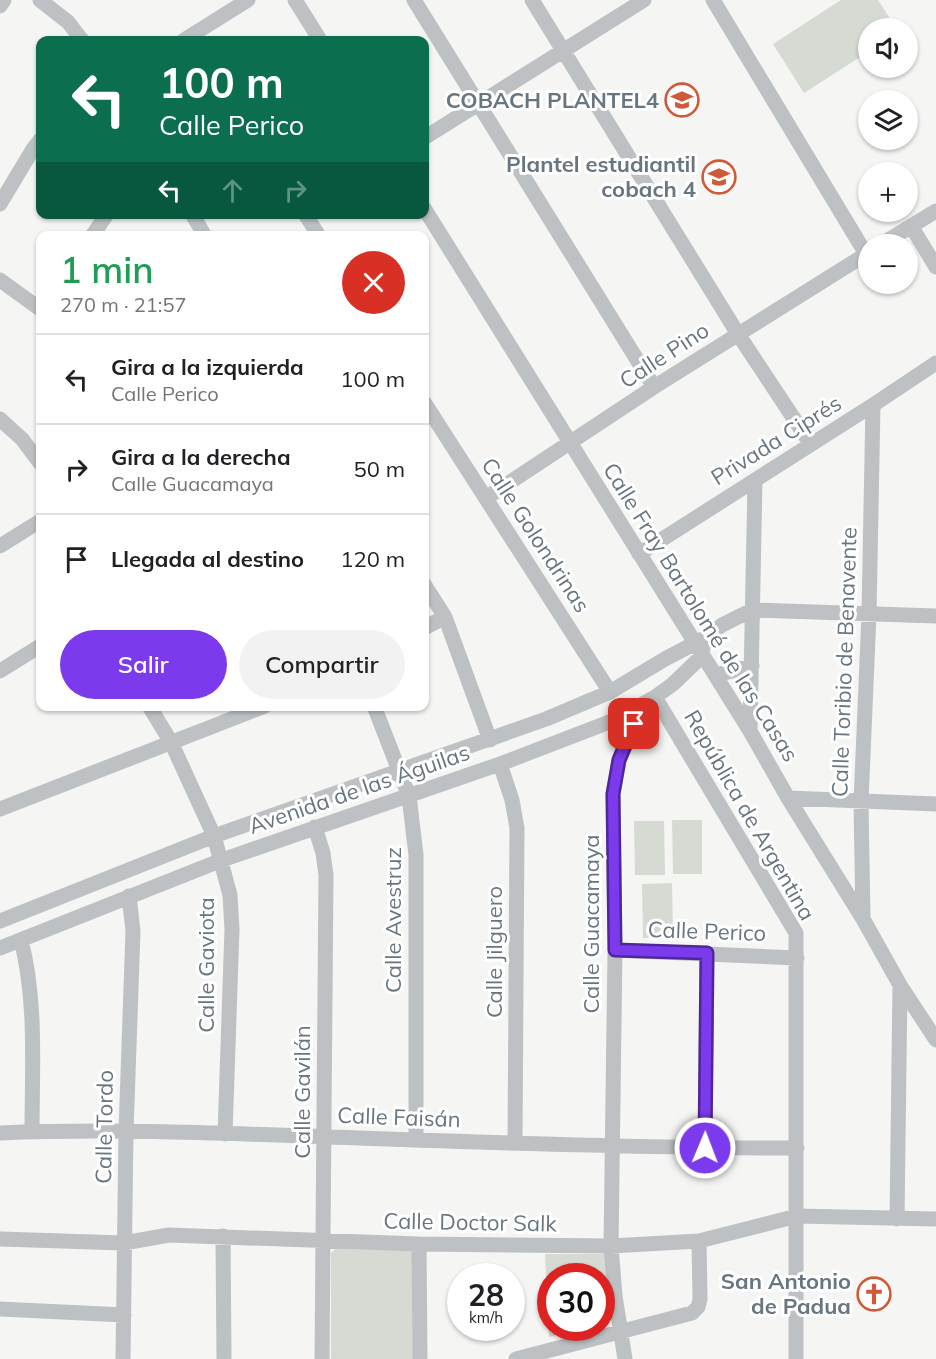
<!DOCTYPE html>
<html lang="es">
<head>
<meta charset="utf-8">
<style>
  :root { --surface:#fff; --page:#f2f2f2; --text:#202124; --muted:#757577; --line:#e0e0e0; --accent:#7c3aed }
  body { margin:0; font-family:Mulish,sans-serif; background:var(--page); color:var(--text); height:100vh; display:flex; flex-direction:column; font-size:22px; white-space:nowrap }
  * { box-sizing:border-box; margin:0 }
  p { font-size:20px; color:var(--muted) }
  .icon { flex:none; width:33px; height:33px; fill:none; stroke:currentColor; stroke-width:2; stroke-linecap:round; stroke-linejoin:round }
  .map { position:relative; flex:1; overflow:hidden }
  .details { position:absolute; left:36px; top:231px; width:393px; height:480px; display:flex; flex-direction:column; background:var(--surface); border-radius:12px; box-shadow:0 2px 4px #0004 }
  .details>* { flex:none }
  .banner { position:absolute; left:36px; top:36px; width:393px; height:183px; border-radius:12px; box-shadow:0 2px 4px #0004; background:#0b6e4f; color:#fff; overflow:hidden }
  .fabs { position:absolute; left:858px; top:18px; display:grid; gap:12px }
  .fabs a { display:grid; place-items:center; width:60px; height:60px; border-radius:50%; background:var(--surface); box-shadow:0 2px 4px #0004; font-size:30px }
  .speed { position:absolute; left:447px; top:1263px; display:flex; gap:12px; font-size:30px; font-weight:700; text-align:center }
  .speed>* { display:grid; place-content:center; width:78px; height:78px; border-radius:50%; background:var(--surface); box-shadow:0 2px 4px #0004; line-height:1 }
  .speed small { font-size:15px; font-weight:400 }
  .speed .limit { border:9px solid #d22; background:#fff; color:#111 }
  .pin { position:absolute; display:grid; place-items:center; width:51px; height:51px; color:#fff; margin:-26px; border-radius:12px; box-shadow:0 3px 9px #0006 }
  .me { position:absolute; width:66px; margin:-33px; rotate:1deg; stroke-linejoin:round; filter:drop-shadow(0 0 4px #0008) }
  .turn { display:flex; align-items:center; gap:21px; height:126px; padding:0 24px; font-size:27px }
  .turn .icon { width:78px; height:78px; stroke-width:2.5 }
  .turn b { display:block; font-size:42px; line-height:51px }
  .lanes { display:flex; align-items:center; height:57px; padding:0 24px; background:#0003; justify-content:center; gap:30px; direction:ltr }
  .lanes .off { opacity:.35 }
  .round { display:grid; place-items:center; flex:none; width:63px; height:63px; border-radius:32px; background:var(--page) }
  .summary { display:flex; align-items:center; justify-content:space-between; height:102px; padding:0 24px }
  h1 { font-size:36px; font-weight:600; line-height:45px; color:#1e9e55 }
  .action { display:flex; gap:12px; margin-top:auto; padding:12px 24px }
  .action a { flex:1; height:69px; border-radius:36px; background:var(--accent); color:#fff; font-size:24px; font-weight:600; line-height:69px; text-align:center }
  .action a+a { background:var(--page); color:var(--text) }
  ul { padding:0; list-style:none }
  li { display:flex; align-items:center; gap:18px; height:90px; padding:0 24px; border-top:2px solid var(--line) }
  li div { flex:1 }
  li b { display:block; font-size:22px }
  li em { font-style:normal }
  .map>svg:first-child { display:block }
</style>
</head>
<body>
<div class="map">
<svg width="936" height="1359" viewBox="0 0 936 1359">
  <rect width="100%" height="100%" fill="#f5f5f3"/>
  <!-- green -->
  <path fill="#d5dad2" d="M841,0H878L896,28H868V52L804,93L773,44Z
    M672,820H702V874H673Z
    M664,821L665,875H635L634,821Z
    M672,883L673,937L643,938L642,884Z
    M337,1247L409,1248L412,1253L413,1359H331V1253Z
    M545,1254H605L614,1314L610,1321L602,1323V1276H550V1328H584L549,1337Z"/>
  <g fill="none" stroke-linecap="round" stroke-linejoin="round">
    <!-- minor -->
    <path stroke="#bdc1c4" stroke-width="15" d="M40,0L68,22L82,40
      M295,0L320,40
      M414,0L654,387
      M532,0L738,334L810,443
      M713,0L866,254
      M0,6L4,0
      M184,40L248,0
      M424,138L644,0
      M0,204L33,149L40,140
      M424,208L750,731L788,798L863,919L900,985L936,1040
      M192,214L205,236
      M305,214L319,236
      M911,226L936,267
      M92,236L107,214
      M882,244L936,211
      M0,280L40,309
      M424,402L610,692
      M0,419L22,439L40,463
      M486,498L654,387L868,253
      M0,546L40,521
      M639,554L873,405L936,363
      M424,584L445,617L490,740
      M424,628L445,617
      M0,671L40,646
      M716,675L752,666
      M655,697L796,933V1359
      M149,706L171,742L214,836L230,895L232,929L225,1134
      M374,706L409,796L416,855V1140
      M750,731L755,480
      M500,764L512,800L517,828L515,1142
      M788,798L936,804
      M0,809L265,706
      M315,827L323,853L326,875L322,1359
      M863,918L861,802L869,614L873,405
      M0,921L214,836L546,719L610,692L665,659L703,639L722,625L752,610L936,616
      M21,940C37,1002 32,1068 32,1132
      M0,948L222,860L500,764L612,721L655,697L673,684L702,656L703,647
      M615,950L797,958
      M0,1133C119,1128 239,1134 358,1138C504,1143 651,1148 797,1148
      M705,1148L707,953
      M897,1219L900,985
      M223,1236L224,1359
      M0,1239L124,1243L169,1235L419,1244L611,1246L699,1241L797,1216L936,1219
      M419,1244L420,1359
      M0,1309L124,1315
      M123,1359L126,1132L133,931L129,896
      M516,1359L692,1313L698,1307L700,1299L699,1241
      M625,1359L615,1296L611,1246L615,950L613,794L619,760L643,706"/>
  </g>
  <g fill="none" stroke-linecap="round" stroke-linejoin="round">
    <defs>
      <path id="route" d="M634,724L619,760L613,794L615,950L707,953L705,1148"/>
    </defs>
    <!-- route casing -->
    <use href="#route" stroke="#51269a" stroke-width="15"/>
    <!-- route -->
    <use href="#route" stroke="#7c3aed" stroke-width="10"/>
  </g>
  <!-- icons -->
  <defs>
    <symbol id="school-ring" viewBox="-11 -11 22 22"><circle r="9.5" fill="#fff" stroke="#cf5939" stroke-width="1.5"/><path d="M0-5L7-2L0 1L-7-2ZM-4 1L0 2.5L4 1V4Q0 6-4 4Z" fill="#cf5939"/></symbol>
    <symbol id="church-ring" viewBox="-11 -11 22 22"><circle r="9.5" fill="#fff" stroke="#cf5939" stroke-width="1.5"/><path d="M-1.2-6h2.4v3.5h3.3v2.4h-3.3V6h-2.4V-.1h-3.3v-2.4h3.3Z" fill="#cf5939"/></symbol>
  </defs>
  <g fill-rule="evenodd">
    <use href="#school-ring" x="663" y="81" width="38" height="38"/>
    <use href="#school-ring" x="700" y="158" width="38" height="38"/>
    <use href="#church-ring" x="855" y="1275" width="38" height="38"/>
  </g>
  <g text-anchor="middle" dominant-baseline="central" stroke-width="6" stroke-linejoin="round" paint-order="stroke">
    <!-- poi labels -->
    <g font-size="22" font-weight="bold" fill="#687680" stroke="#fff" text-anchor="end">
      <text x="659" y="100">COBACH PLANTEL4</text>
      <text x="696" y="164">Plantel estudiantil<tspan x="696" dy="25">cobach 4</tspan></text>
      <text x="851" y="1281">San Antonio<tspan x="851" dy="25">de Padua</tspan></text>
    </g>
    <!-- street labels -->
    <g font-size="22" fill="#687680" stroke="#fff">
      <text transform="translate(664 355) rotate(-33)">Calle Pino</text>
      <text transform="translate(776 440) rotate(-32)">Privada Ciprés</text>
      <text transform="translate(536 535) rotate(57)">Calle Golondrinas</text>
      <text transform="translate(701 612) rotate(58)">Calle Fray Bartolomé de las Casas</text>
      <text transform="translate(844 662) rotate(-88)">Calle Toribio de Benavente</text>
      <text transform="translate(359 789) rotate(-19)">Avenida de las Águilas</text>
      <text transform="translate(750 815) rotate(60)">República de Argentina</text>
      <text transform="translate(393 920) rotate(-90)">Calle Avestruz</text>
      <text transform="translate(591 924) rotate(-90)">Calle Guacamaya</text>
      <text transform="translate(707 931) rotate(2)">Calle Perico</text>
      <text transform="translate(494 952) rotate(-90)">Calle Jilguero</text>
      <text transform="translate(206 965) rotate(-90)">Calle Gaviota</text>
      <text transform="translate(302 1092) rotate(-90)">Calle Gavilán</text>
      <text transform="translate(399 1117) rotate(2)">Calle Faisán</text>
      <text transform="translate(104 1127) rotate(-89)">Calle Tordo</text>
      <text transform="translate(470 1222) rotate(1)">Calle Doctor Salk</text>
    </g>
  </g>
</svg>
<div class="fabs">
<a><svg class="icon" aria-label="sound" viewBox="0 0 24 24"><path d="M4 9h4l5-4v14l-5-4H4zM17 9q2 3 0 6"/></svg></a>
<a><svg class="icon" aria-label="layers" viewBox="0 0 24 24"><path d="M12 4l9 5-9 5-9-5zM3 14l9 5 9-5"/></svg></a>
<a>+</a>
<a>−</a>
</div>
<div class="speed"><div>28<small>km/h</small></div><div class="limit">30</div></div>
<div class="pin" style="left:634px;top:724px;background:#d93025"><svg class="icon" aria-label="arrive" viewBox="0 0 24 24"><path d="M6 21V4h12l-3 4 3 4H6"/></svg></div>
<svg class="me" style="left:705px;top:1148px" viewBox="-20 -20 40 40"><circle r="17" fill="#7c3aed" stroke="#fff" stroke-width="3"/><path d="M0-11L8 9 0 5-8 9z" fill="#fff"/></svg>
<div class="banner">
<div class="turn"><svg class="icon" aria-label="left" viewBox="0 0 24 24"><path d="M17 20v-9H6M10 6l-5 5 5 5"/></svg><div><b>100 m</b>Calle Perico</div></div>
<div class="lanes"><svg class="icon" aria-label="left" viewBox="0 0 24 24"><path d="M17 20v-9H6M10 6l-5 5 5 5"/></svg><svg class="icon off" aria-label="ahead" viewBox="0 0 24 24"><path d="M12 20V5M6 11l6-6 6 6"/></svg><svg class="icon off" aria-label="right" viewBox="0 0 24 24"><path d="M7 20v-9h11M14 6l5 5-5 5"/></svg></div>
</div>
<section class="details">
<div class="summary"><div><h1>1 min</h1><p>270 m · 21:57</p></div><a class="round" style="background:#d93025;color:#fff"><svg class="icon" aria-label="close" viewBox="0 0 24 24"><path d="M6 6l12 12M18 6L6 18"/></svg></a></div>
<ul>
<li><svg class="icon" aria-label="left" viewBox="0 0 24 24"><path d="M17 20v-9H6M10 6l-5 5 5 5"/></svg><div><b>Gira a la izquierda</b><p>Calle Perico</p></div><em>100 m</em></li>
<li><svg class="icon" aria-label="right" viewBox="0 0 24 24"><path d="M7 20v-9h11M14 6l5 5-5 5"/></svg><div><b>Gira a la derecha</b><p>Calle Guacamaya</p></div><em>50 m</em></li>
<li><svg class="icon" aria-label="arrive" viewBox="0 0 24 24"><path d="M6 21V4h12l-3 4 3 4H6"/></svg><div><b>Llegada al destino</b></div><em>120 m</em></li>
</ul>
<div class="action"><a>Salir</a><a>Compartir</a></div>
</section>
</div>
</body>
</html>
